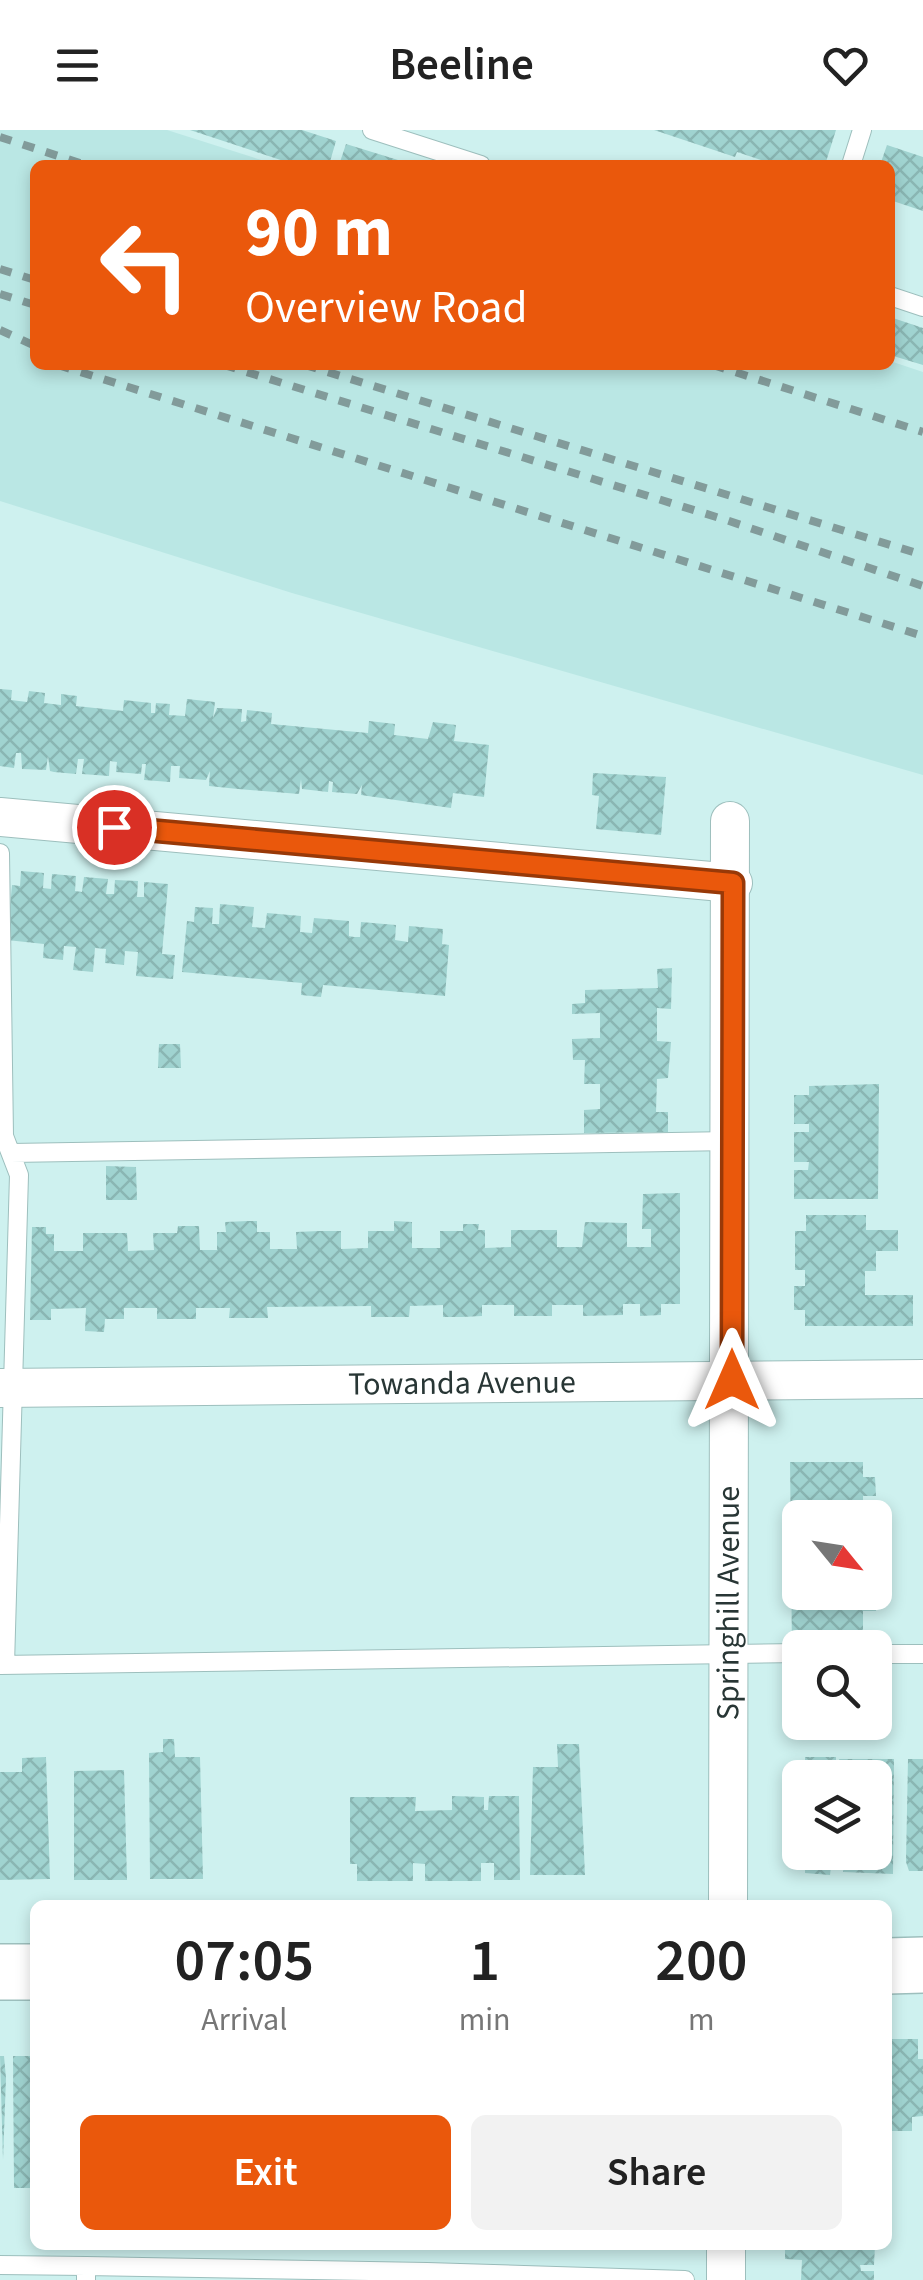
<!DOCTYPE html>
<html lang="en">
<head>
<meta charset="utf-8">
<style>
  :root { --surface:#fff; --page:#f2f2f2; --text:#222; --muted:#767676; --accent:#ea580c }
  body { margin:0; font-family:"Source Sans 3",sans-serif; background:var(--page); color:var(--text); height:100vh; display:flex; flex-direction:column; font-size:38px; white-space:nowrap }
  * { box-sizing:border-box; margin:0 }
  p { font-size:32px; color:var(--muted) }
  .icon { flex:none; width:55px; height:55px; fill:none; stroke:currentColor; stroke-width:2; stroke-linecap:round; stroke-linejoin:round }
  .map { position:relative; flex:1; overflow:hidden }
  .panel { position:absolute; left:30px; top:1770px; width:862px; height:350px; display:flex; flex-direction:column; background:var(--surface); border-radius:15px; box-shadow:0 5px 15px #0003 }
  .panel>* { flex:none }
  .top-card { position:absolute; left:30px; top:30px; width:865px; height:210px; border-radius:15px; box-shadow:0 5px 15px #0003; background:#ea580c; color:#fff; overflow:hidden }
  .needle { width:65px; rotate:120deg }
  .buttons { position:absolute; left:782px; top:1370px; display:grid; gap:20px }
  .buttons a { display:grid; place-items:center; width:110px; height:110px; border-radius:15px; background:var(--surface); box-shadow:0 5px 15px #0003; font-size:50px }
  .pin { position:absolute; display:grid; place-items:center; width:85px; height:85px; color:#fff; margin:-42px; border:5px solid #fff; border-radius:50%; box-shadow:0 2px 10px #0007 }
  .me { position:absolute; width:110px; margin:-55px; rotate:0deg; stroke-linejoin:round; filter:drop-shadow(0 0 8px #0008) }
  .turn { display:flex; align-items:center; gap:35px; height:210px; padding:0 50px; font-size:45px }
  .turn .icon { width:130px; height:130px; stroke-width:2.5 }
  .turn b { display:block; font-size:70px; line-height:85px }
  .eta { display:flex; justify-content:space-evenly; align-items:center; height:170px; text-align:center }
  .eta b { font-size:60px; font-weight:600; line-height:70px }
  .action { display:flex; gap:20px; margin-top:auto; padding:20px 50px }
  .action a { flex:1; height:115px; border-radius:15px; background:var(--accent); color:#fff; font-size:40px; font-weight:600; line-height:115px; text-align:center }
  .action a+a { background:var(--page); color:var(--text) }
  header { display:flex; justify-content:space-between; align-items:center; height:130px; padding:0 50px; background:var(--surface); font-size:45px; font-weight:600 }
  .map>svg:first-child { display:block }
</style>
</head>
<body>
<header><svg class="icon" aria-label="menu" viewBox="0 0 24 24"><path d="M4 6h16M4 12h16M4 18h16"/></svg>Beeline<svg class="icon" aria-label="heart" viewBox="0 0 24 24"><path d="M12 20l-8-8c-3-5 5-10 8-4 3-6 11-1 8 4z"/></svg></header>
<div class="map">
<svg width="923" height="2150" viewBox="0 0 923 2150">
  <defs>
    <pattern id="building-cross-hatch" width="8" height="8" patternUnits="userSpaceOnUse" patternTransform="scale(2.5)"><rect width="8" height="8" fill="#a0d3d0"/><path d="M0 0l8 8M0 8l8-8" fill="none" stroke="#8ab6b3"/></pattern>
  </defs>
  <rect width="100%" height="100%" fill="#cef1ef"/>
  <!-- built -->
  <path fill="#bae7e4" d="M0,0H167L277,35H35V235H890V231L923,242V645L292,463L0,371Z"/>
  <!-- building -->
  <path fill="url(#building-cross-hatch)" d="M190,0H302L336,11L329,35H296Z
    M654,0H836L825,35H776L737,22L735,27Z
    M346,14L411,34V35H339Z
    M887,15L923,27V81L890,70V35H880Z
    M890,187L923,198V235L890,225Z
    M0,559L12,560L11,570L27,572L29,561L45,563L44,573L61,575V564L77,566L76,576L123,581L124,570L151,573V583H155L156,573L170,574L169,585L185,586L187,569L215,572L213,588L217,578L242,579L241,592L246,591L247,580L272,583L271,594L368,603L369,591L395,594L394,605L428,609L433,592L456,595L454,611L489,615L484,667L453,663L451,678L361,665L362,655L357,664L332,662L333,652L329,651L328,662L302,659L301,649L299,664L238,659L209,656L210,641L206,650L179,648L180,636H171L170,652L144,650L146,634H142L141,644L116,642L117,632L110,631L109,646L82,644L84,629H78L76,644L54,642L50,641L48,626L46,640L22,639L21,623H16L14,638L0,636Z
    M593,643L666,647L661,705L596,699L599,666L592,665Z
    M21,741L44,743L43,758L51,759L52,744L76,746L75,761L82,762L84,747L108,749L106,764H114L115,750L138,751L137,767H144V752L168,754L162,824L175,825L173,849L136,846L138,822L125,821L124,835L105,833L106,819L95,818L93,842L73,840L76,817L64,816L63,830L43,828L44,814L7,810L12,755L20,756Z
    M220,774L254,777L252,797L265,798L267,783L301,786L300,802L312,803L314,788L349,791V806L354,807H360L361,792L396,795L395,810L408,812L409,796L443,799L442,814L449,815L445,866L323,855L321,867L301,865L302,853L182,842L187,791L194,792L195,777L213,778L212,794H219Z
    M672,838L671,879L657,878V911L671,912L668,948L657,949L656,982H668V1002L584,1003V980L600,979V954H584L585,930H573L572,909L600,908V883L572,884V874L585,873V860L658,858L657,839Z
    M159,914H180L181,938H158Z
    M879,954L878,1069H794V1040H808L809,1032H794V1002H809V994H794V965H809V956Z
    M106,1036L136,1037L137,1070H106Z
    M680,1063V1174H661V1185L640,1186V1174H623V1185L583,1186V1175H552V1186H514V1175H482V1186L462,1187H443V1175L410,1176L409,1187H371V1176L267,1177L268,1188H229L230,1178H196V1189H157V1178H124V1189H105L104,1202L85,1201L86,1178L51,1179V1190H30L32,1097H46V1104H54V1121H83V1103H127L128,1121L154,1120L153,1103H177L178,1096H199L200,1120H217V1102H226L225,1092L248,1091H257V1102H270V1119H297L296,1102L319,1101H341V1119L368,1118V1101H394V1091L412,1092V1118H440V1101H463V1094H479L478,1100H485V1118L511,1117V1100H557V1117H582L585,1092L627,1093V1117H651V1099H642L643,1064Z
    M806,1085H866V1100H898V1121H876V1141H865V1165H913V1196H805V1180H794V1156H805V1140H795V1101H806Z
    M790,1332H863V1347H875L876,1366H863V1384L875,1388H800V1462H876V1481H863V1518L792,1521Z
    M163,1609H174L175,1627H200L203,1749H150L149,1623L163,1622Z
    M557,1614H579L585,1745H530L533,1637H558Z
    M46,1627L50,1749L0,1750V1642H22V1628Z
    M805,1627H836V1648H805Z
    M839,1629H894L893,1744L843,1742L845,1722H875V1648H844Z
    M908,1629H923V1741H909L906,1732Z
    M124,1640L127,1750H74V1641Z
    M452,1666L484,1667V1680H488L489,1666H519L520,1750H494V1733H481V1751H425V1734L413,1733V1751H357V1734H350V1667H416L415,1681L452,1680Z
    M805,1722H836V1737H831L830,1745L805,1743Z
    M891,1909H918V1929H923V1986L912,1987V2001H888Z
    M0,1926H4L6,1948L3,2030Z
    M13,1926H35V2058H14Z
    M785,2115H875L874,2135H860L861,2141H874V2150H801L802,2130L785,2129Z"/>
  <g fill="none" stroke-linecap="round" stroke-linejoin="round">
    <defs>
      <path id="service" d="M372,0L481,35
        M851,35L862,0
        M890,166L923,177
        M0,723L4,1006L19,1045L5,1535
        M11,1023L731,1011
        M875,1524H923
        M0,1535L800,1523
        M0,2135L86,2136
        M427,2142L685,2150
        M86,2150V2136L427,2142V2150"/>
      <g id="minor">
        <path d="M0,687L733,753"/>
        <path id="s1" d="M0,1258L923,1249"/>
        <path id="s2" d="M728,1775L730,691"/>
        <path d="M726,2150V2115"/>
      </g>
      <path id="primary" d="M888,1836L923,1835
        M0,1842H35"/>
    </defs>
    <!-- service casing -->
    <use href="#service" stroke="#9dbfbd" stroke-width="20"/>
    <!-- minor casing -->
    <use href="#minor" stroke="#9dbfbd" stroke-width="40"/>
    <!-- primary casing -->
    <use href="#primary" stroke="#9dbfbd" stroke-width="58"/>
    <!-- service -->
    <use href="#service" stroke="#fff" stroke-width="18"/>
    <!-- minor -->
    <use href="#minor" stroke="#fff" stroke-width="38"/>
    <!-- primary -->
    <use href="#primary" stroke="#fff" stroke-width="55"/>
    <!-- rail -->
    <path stroke="#829b9a" stroke-width="8" stroke-dasharray="12 12" stroke-linecap="butt" d="M0,7L86,35
      M0,139L35,150
      M0,164L35,175
      M0,200L35,216
      M58,235L923,506
      M224,235L726,390L923,456
      M305,235L923,425
      M713,235L923,302"/>
  </g>
  <g fill="none" stroke-linecap="round" stroke-linejoin="round">
    <defs>
      <path id="route" d="M114,697L733,753L732,1250"/>
    </defs>
    <!-- route casing -->
    <use href="#route" stroke="#983908" stroke-width="25"/>
    <!-- route -->
    <use href="#route" stroke="#ea580c" stroke-width="18"/>
  </g>
  <g text-anchor="middle" dominant-baseline="central" stroke-width="9" stroke-linejoin="round" paint-order="stroke">
    <!-- street labels -->
    <g font-size="32" fill="#283635" stroke="#cef1ef">
      <text stroke="none"><textPath href="#s1" startOffset="462">Towanda Avenue</textPath></text>
      <text stroke="none"><textPath href="#s2" startOffset="302">Springhill Avenue</textPath></text>
    </g>
  </g>
</svg>
<div class="buttons">
<a><svg class="needle" viewBox="-14 -14 28 28"><path d="M0-13l5 13h-10z" fill="#e53935"/><path d="M0 13l5-13h-10z" fill="#767676"/></svg></a>
<a><svg class="icon" aria-label="search" viewBox="0 0 24 24"><circle cx="10" cy="10" r="6"/><path d="M15 15l6 6"/></svg></a>
<a><svg class="icon" aria-label="layers" viewBox="0 0 24 24"><path d="M12 4l9 5-9 5-9-5zM3 14l9 5 9-5"/></svg></a>
</div>
<div class="pin" style="left:114px;top:697px;background:#d93025"><svg class="icon" aria-label="arrive" viewBox="0 0 24 24"><path d="M6 21V4h12l-3 4 3 4H6"/></svg></div>
<svg class="me" style="left:732px;top:1250px" viewBox="-20 -20 40 40"><path d="M0-17L14 15 0 8-14 15z" fill="#ea580c" stroke="#fff" stroke-width="4"/></svg>
<div class="top-card">
<div class="turn"><svg class="icon" aria-label="left" viewBox="0 0 24 24"><path d="M17 20v-9H6M10 6l-5 5 5 5"/></svg><div><b>90 m</b>Overview Road</div></div>
</div>
<section class="panel">
<div class="eta">
<div><b>07:05</b><p>Arrival</p></div>
<div><b>1</b><p>min</p></div>
<div><b>200</b><p>m</p></div>
</div>
<div class="action"><a>Exit</a><a>Share</a></div>
</section>
</div>
</body>
</html>
